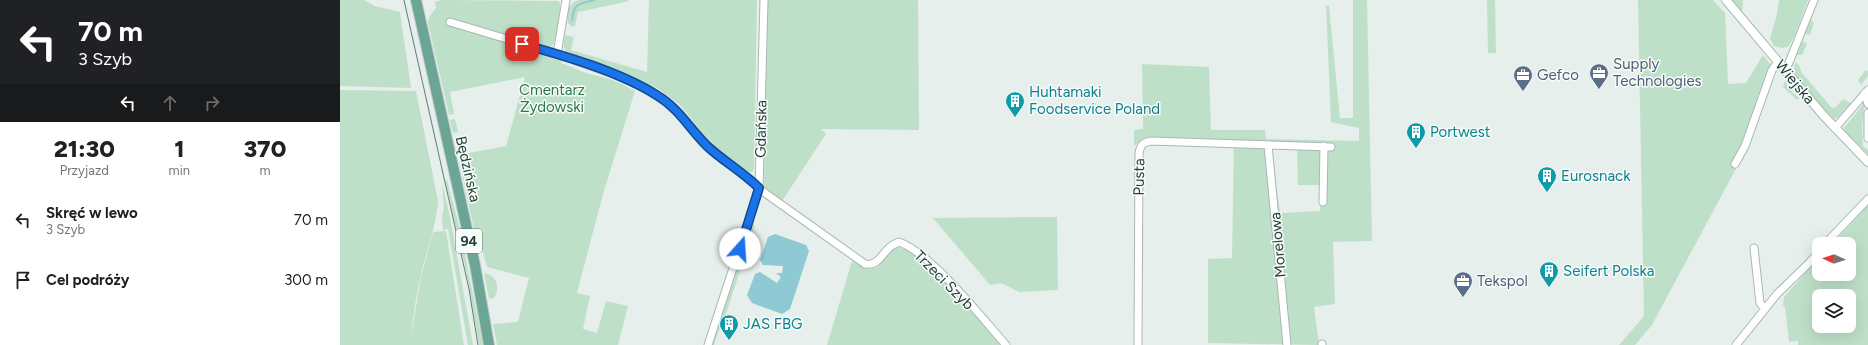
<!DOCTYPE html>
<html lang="pl">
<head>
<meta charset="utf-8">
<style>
  :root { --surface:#fff; --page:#f6f6f6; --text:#202124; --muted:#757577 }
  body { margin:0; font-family:Figtree,sans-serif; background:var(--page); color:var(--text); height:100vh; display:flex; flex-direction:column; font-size:15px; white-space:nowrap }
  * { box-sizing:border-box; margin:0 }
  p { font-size:13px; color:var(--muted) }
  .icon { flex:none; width:22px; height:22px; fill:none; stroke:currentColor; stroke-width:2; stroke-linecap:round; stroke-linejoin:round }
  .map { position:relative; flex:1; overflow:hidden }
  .sheet { display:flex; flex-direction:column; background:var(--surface); width:340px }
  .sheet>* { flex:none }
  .guide { background:#202124; color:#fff; overflow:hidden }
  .needle { width:26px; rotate:273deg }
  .buttons { position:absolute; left:1472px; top:237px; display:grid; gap:8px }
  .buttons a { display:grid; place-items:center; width:44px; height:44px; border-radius:8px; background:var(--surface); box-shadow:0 4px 16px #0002; font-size:20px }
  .pin { position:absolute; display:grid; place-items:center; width:34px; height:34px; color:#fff; margin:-17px; border-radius:8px; box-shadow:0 2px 6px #0006 }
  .me { position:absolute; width:44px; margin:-22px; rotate:19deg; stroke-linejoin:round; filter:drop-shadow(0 0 3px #0008) }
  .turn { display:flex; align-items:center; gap:14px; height:84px; padding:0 12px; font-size:18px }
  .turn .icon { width:52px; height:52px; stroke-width:2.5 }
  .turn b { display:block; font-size:28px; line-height:34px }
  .lanes { display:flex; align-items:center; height:38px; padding:0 12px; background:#0003; justify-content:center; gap:20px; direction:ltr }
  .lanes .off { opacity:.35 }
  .eta { display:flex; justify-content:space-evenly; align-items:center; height:68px; text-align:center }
  .eta b { font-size:24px; font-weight:800; line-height:28px }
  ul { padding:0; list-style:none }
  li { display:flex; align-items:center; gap:12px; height:60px; padding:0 12px }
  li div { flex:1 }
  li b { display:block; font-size:15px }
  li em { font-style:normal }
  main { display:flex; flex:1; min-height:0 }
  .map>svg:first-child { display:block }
</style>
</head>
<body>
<main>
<section class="sheet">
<div class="guide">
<div class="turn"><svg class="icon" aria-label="left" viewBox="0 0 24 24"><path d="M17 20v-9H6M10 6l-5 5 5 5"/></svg><div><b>70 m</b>3 Szyb</div></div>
<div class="lanes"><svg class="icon" aria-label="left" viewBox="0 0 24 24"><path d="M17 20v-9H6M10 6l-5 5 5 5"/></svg><svg class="icon off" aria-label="ahead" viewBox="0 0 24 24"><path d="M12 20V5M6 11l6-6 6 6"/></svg><svg class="icon off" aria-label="right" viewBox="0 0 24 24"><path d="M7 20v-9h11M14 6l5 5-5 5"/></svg></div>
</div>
<div class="eta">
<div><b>21:30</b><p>Przyjazd</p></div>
<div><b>1</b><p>min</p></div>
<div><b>370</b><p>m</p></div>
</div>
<ul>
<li><svg class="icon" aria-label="left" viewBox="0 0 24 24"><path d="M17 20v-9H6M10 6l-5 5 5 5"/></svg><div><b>Skręć w lewo</b><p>3 Szyb</p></div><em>70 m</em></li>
<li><svg class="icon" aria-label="arrive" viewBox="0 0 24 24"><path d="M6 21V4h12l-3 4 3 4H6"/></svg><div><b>Cel podróży</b></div><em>300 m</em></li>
</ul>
</section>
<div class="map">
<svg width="1528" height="345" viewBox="0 0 1528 345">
  <rect width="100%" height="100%" fill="#e6efeb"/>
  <!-- green -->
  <path fill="#bfe0c8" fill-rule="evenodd" d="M0,0H24L35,6L60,12L71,88L0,86Z
    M101,0L218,1L220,3V21L213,45L207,49L192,44L191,51L221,59V63C232,67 243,73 254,75C272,79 279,82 295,91L263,194L237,293L250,296L243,329L257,333L266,301L288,306L278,345H157L153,324L178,322L189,278L147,267L140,243H137L118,155L166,146L185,77L110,92L114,114L109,115L88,23L89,17L96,8L95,2Z
    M239,0H288L289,1L238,12L235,26H231L228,23C227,12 228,3 239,0Z
    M309,0H417L414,169L412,172H409L378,152L340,105L317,88L230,55C222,49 223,44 225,35L234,37L231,50L307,72Z
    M427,0H578L579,130L481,129L486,134L442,201L424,190Z
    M1013,0H1027L1032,241L993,242L995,304L974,307L979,345L868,343V259L892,258L894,140L804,138L794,146V130L803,129L802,64L869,67L871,130H925L926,139L1019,141V128L991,122L986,5L989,6L1000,118H1013ZM931,147L957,148L958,185H981L980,211L940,213Z
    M1147,0H1155L1156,53H1148Z
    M1298,0H1373L1385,13L1388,84L1406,83L1423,55L1435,70L1407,148L1312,325L1295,345H1279L1304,316Z
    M1392,0H1403L1402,12Z
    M1439,0H1468L1454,37L1448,47L1442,48L1434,46L1430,38L1437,14Z
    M1471,20L1474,23L1470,35L1465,34Z
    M1463,41L1467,44L1462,55H1457Z
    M1455,62L1459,65L1462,73L1492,108L1496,107L1503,99L1511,103L1498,117L1494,119L1490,116L1456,76L1454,69Z
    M1526,70L1528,71V76L1521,85L1518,80Z
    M1445,81L1453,93L1459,98L1457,100L1443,87Z
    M0,90L76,91L98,201C96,225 88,247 82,270C77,292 73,314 71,337L81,277L93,232L106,231L124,345H0Z
    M1524,103L1526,107L1524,108L1522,127L1523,146L1528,150V154L1505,131L1504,128Z
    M115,119L118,132L113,133L110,120Z
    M107,180L120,229L143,345H139L127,275L105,181Z
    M102,183L110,217L133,345H128L108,229L103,230L102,216L104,208Z
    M1528,205V345H1458V341L1449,342L1445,307L1443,306L1444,297L1479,258V274H1509V244H1493ZM1479,296H1509V326H1479Z
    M717,217L718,290L679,292L661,283L650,285L593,218Z
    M412,224L415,225L381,329L379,330L374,345H371Z
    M558,247C595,257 636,315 660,345H487L512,261L529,269L538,267L550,251Z
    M144,273C156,275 161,287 154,298L149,299Z"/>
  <!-- water -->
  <path fill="#8ec9d4" d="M435,234L466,245L469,251L450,309L442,314L412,303L407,295L415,274L420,272L437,283L441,277L436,273H442L443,266L423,265L420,260L428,237Z"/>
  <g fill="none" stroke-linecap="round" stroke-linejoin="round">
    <!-- stream -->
    <path stroke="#8ec9d4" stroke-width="2" d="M232,20C234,3 238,4 254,0"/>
    <defs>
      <path id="minor" d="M110,22L217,54L271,73L307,89L332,106L367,145L425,193L525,264C537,266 540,257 548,249C551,245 555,244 559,242C591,253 642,318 666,345
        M217,54L226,0
        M1444,68L1448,65L1474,0
        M1525,93L1528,104
        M1528,113V138
        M1495,128L1528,90
        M928,145L947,345
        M1395,164L1405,146L1432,70L1438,62
        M983,202L984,146
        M1485,244L1528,199
        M1414,248L1420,303L1424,308
        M982,344V345
        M368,345L419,188L424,0
        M798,345L799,154C800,145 803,142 812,141L991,147
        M1396,345L1437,294L1467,265L1479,252"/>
      <path id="tertiary" d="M1386,0L1483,115L1528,162"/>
      <path id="primary" d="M76,0L135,265L149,345"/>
    </defs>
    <!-- minor casing -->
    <use href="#minor" stroke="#a8b8b2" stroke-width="9"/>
    <!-- tertiary casing -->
    <use href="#tertiary" stroke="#a8b8b2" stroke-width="10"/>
    <!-- primary casing -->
    <use href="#primary" stroke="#c2cac8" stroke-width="12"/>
    <!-- minor -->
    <use href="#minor" stroke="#fff" stroke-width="7"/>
    <!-- tertiary -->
    <use href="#tertiary" stroke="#fff" stroke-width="8"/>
    <!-- primary -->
    <use href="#primary" stroke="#6aa596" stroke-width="10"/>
    <!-- tram -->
    <path stroke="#5f7d75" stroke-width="1" d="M64,0L129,289L138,345"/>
  </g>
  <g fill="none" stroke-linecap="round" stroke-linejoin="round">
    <defs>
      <path id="route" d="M182,44C225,56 281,72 318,96C338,108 350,129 367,146C383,161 403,172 419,188L400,249"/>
    </defs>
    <!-- route casing -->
    <use href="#route" stroke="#114b97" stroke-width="10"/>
    <!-- route -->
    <use href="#route" stroke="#1a73e8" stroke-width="7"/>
  </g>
  <!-- icons -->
  <defs>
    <symbol id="office-pin" viewBox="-11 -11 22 30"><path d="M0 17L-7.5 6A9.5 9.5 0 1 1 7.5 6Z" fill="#5c6f8a" stroke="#f7fbf9"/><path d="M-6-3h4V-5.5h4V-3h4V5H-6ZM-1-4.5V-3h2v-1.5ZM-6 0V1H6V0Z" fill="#fff"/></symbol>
    <symbol id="building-pin" viewBox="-11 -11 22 30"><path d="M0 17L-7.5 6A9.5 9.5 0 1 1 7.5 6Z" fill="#0f9aa8" stroke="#f7fbf9"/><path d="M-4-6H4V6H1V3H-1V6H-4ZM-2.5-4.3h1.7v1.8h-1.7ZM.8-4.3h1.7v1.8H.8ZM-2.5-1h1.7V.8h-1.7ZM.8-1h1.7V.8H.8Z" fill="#fff"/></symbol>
  </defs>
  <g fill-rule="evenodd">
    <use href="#office-pin" x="1248" y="62" width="22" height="30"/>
    <use href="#office-pin" x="1172" y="64" width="22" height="30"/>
    <use href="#building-pin" x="664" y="90" width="22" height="30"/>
    <use href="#building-pin" x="1065" y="121" width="22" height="30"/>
    <use href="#building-pin" x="1196" y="165" width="22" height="30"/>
    <use href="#building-pin" x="1198" y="260" width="22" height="30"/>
    <use href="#office-pin" x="1112" y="270" width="22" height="30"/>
    <use href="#building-pin" x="378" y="313" width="22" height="30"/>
  </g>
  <g text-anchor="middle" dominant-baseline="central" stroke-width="3" stroke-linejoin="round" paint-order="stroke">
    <!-- shield labels -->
    <rect fill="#f7fbf9" stroke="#637a73" stroke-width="1" x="116" y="229" width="26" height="24" rx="3"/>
    <g font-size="14" font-weight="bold" fill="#24423a">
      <text x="129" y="241">94</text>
    </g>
    <!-- service labels -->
    <g font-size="15" fill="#4e5e75" stroke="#f7fbf9" text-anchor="start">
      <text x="1273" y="64">Supply<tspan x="1273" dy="17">Technologies</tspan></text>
      <text x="1197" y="75">Gefco</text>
      <text x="1137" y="281">Tekspol</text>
    </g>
    <!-- street labels -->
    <g font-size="15" fill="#24423a" stroke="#f7fbf9">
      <text transform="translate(1455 82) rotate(50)">Wiejska</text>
      <text transform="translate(421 129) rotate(-89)">Gdańska</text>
      <text transform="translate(128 169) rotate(77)">Będzińska</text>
      <text transform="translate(799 177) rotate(-89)">Pusta</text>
      <text transform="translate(938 245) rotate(-95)">Morelowa</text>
      <text transform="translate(604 280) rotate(45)">Trzeci Szyb</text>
    </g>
    <!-- park labels -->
    <g font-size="15" fill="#2d7a4b" stroke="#f7fbf9">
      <text x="212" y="90">Cmentarz<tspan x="212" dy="17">Żydowski</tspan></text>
    </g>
    <!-- culture labels -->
    <g font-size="15" fill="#0d838f" stroke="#f7fbf9" text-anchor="start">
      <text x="689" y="92">Huhtamaki<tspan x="689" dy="17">Foodservice Poland</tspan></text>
      <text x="1090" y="132">Portwest</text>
      <text x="1221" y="176">Eurosnack</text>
      <text x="1223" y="271">Seifert Polska</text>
      <text x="403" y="324">JAS FBG</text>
    </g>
  </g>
</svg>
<div class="buttons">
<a><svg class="needle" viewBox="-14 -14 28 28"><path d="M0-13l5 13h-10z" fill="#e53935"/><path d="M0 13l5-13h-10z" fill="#757577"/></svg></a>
<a><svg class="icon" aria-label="layers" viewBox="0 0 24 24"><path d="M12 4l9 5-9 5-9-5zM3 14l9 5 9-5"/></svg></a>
</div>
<div class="pin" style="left:182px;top:44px;background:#d93025"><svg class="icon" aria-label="arrive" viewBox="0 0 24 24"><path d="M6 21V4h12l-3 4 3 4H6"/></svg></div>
<svg class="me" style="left:400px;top:249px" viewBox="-20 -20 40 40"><circle r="19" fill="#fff"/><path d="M0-13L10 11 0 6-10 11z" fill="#1a73e8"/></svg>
</div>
</main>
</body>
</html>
